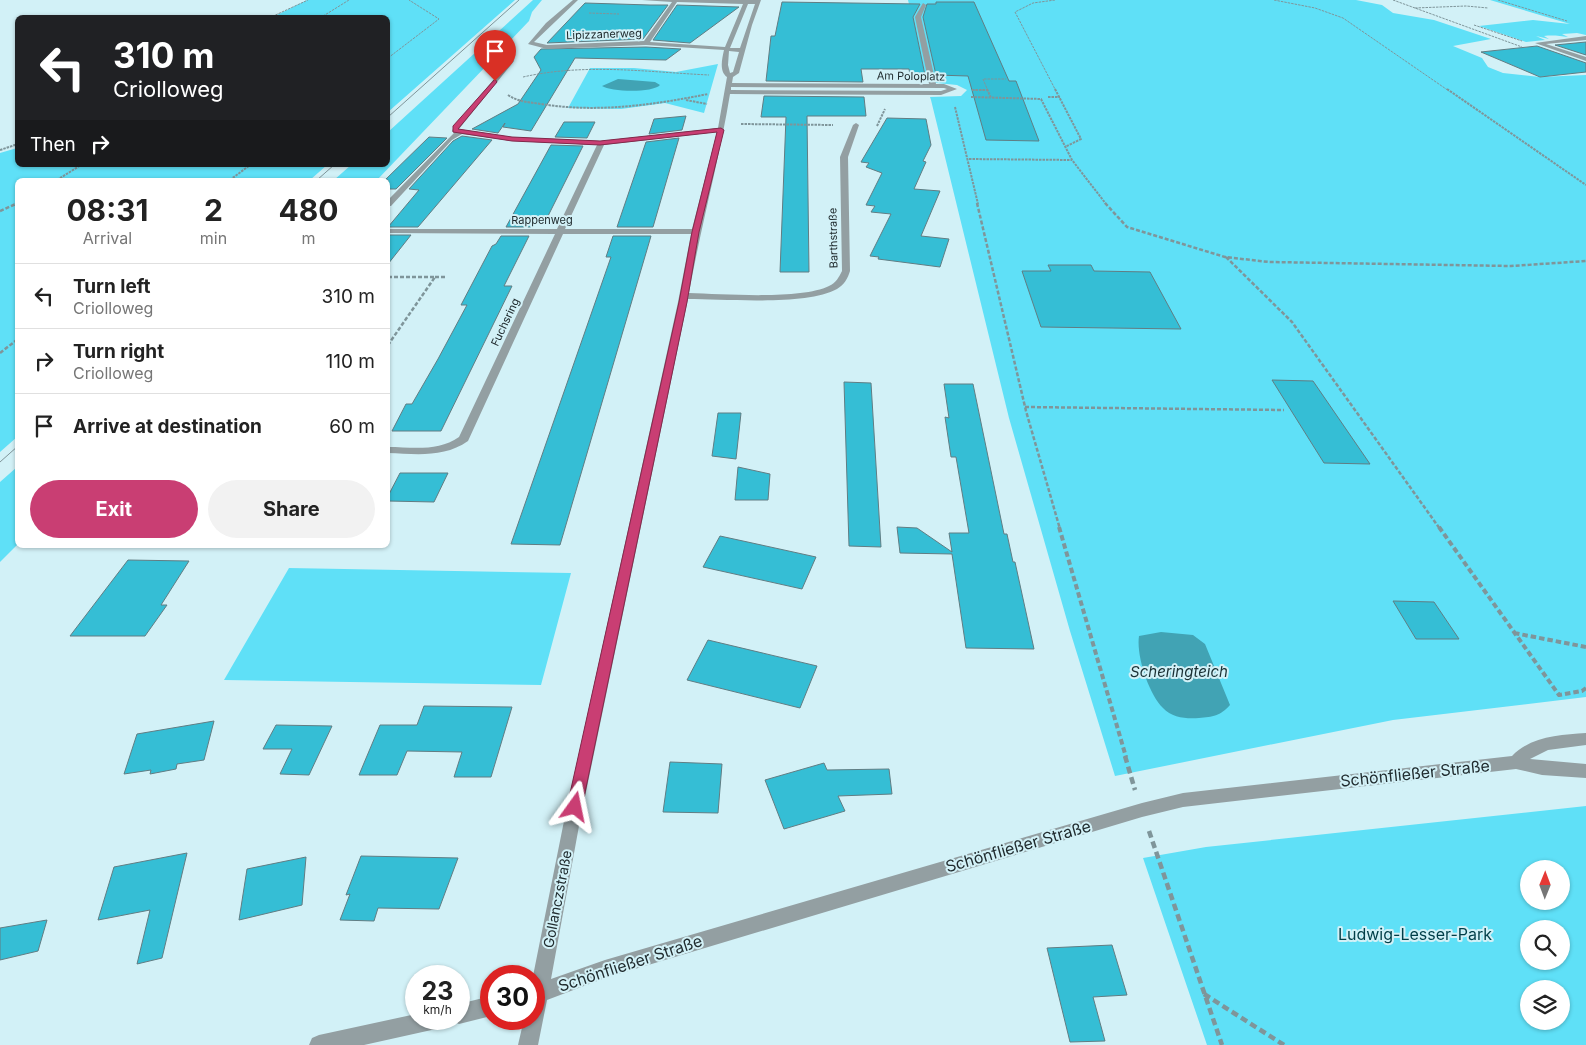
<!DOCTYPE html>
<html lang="en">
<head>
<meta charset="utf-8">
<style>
  :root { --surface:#fff; --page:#f2f2f2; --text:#222; --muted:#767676; --line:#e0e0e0; --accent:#c93e73 }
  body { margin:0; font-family:Inter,sans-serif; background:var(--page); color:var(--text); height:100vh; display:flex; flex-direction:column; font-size:19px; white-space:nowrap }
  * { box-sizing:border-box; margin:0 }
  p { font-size:16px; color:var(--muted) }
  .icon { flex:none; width:28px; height:28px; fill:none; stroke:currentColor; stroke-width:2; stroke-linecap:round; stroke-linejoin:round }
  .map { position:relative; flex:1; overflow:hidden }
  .sheet { position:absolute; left:15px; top:178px; width:375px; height:370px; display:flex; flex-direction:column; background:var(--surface); border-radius:8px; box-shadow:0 1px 4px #0004 }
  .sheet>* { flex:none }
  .top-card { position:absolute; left:15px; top:15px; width:375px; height:152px; border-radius:8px; box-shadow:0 1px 4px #0004; background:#202124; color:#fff; overflow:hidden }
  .needle { width:32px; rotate:1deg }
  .fabs { position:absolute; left:1520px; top:860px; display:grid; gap:10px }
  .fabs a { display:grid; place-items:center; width:50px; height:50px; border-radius:50%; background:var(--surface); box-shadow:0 1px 4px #0004; font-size:25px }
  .speed { position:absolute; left:405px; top:965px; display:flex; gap:10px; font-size:25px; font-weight:700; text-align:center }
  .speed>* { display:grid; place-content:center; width:65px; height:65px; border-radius:50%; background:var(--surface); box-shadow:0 1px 4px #0004; line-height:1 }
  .speed small { font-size:12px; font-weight:400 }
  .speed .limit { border:8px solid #d22; background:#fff; color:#111 }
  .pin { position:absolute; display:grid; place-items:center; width:42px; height:42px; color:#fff; margin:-51px -21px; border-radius:50% 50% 50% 0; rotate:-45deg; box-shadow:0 0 5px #0007 }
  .pin .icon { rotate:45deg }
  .me { position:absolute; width:55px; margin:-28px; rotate:12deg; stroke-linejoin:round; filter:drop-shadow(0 0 4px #0008) }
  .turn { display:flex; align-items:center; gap:18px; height:105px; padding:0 15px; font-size:22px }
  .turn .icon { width:65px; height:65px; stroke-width:2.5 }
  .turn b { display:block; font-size:35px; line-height:42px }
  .then { display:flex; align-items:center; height:48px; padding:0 15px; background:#0003; gap:10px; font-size:19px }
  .eta { display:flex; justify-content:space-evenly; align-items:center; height:85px; text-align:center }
  .eta b { font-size:30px; font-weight:700; line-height:35px }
  .button { display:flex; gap:10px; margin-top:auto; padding:10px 15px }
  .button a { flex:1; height:58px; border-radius:30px; background:var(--accent); color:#fff; font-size:20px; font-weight:700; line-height:58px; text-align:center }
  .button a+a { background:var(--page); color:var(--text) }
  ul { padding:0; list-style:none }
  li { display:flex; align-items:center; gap:15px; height:65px; padding:0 15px; border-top:1px solid var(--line) }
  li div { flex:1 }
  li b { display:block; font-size:19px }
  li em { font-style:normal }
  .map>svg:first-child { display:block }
</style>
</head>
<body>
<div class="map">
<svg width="1586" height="1045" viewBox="0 0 1586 1045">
  <rect width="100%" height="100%" fill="#d2f1f7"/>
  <!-- green -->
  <path fill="#5fe0f7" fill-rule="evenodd" d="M307,0H515L388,112V18L273,17Z
    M533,0H542L532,12L529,21L377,180H334L351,165H388V132Z
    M908,0H1356L1382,5L1393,13L1434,20L1491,39L1453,46L1482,58L1488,67L1503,73L1540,77L1586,75V697L1393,720L1115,776L1070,631L1009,418L931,100L930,97L961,96L967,90L957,85L927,82Z
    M1490,0H1586V35L1577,33L1562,34L1568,37C1560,36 1553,35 1544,36L1549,39L1536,36L1545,40L1526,42L1479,26L1533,20L1570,24Z
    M718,64L704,113L665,103L621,109L568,108L590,68H634L676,72Z
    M17,148L18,165H327L310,180H18L17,437L0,452V153Z
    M17,467V545L0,562V482Z
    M289,568L571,573L541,685L224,680Z
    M1586,806V1045H1207L1143,858L1206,847ZM1529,869H1561V901H1529ZM1529,929H1561V961H1529ZM1529,989H1561V1021H1529Z"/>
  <!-- water -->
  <path fill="#41a3b4" d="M618,79L655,82L660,85C653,93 611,92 602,86Z
    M1161,632L1193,635L1205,644L1230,705C1220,716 1213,717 1199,718C1187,719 1172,718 1163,708C1149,694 1136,656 1139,636Z"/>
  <!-- building -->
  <path fill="#35bed5" stroke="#617d83" d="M782,2L920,4L913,17L925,75H910L909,69H861L863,82L766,81L771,36H775Z
    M936,2H974L1009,81H1016L1039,141L986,140L968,76L936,75L923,17L927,4H936Z
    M585,3L650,5H668L643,39L547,43Z
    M677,5L739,7L690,43L653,40Z
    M1586,42V55L1555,45Z
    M1537,46L1586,63V72L1540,77L1481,52Z
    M646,47L681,49L666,60L575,58L531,131L503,127L505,123L498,133L472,129L518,104L541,70L534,57L541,49Z
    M764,96L864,97L866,116H807L809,272H780L786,117H761Z
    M686,116L682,130L649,134L654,119Z
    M887,118L926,119L931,145L923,161L926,162L914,189L940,191L921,236L949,239L940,267L878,259L879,257L870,256L891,214L871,212L875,206L866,205L882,173L866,167L869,163L861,162Z
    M564,122H595L587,138L555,137Z
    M462,136L492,140L418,227H388L419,190L409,189L453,141Z
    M429,137L447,138L396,189H388V180H385Z
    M679,138L653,227H617L646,142Z
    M551,145L583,146L545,222L536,221L533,227H506Z
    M388,235H411L388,264Z
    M501,236H529L504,286H512L441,431H392L406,404H412L438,359L467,305H461L492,246L496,244Z
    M613,236H651L560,545L511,544L611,257H606Z
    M1048,265H1091L1094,271L1150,272L1181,329L1041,327L1022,271H1051Z
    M1272,380L1313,381L1370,464L1324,463Z
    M844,382L871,383L881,547L849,546Z
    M944,384H973L1004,534H1007L1013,562H1015L1034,649L966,648L952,554L900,553L897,527L917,528L952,552L949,533H969L956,457H951L945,417L949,418Z
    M718,413H741L736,459L712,456Z
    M738,467L770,474L768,500H735Z
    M400,473H448L434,502L388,501V496Z
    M720,536L743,541L816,557L802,589L703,567Z
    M128,560L189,561L161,605H167L145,636H70Z
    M1393,601L1434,602L1459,639H1416Z
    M708,640L817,666L800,708L687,680Z
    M424,706L512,707L491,777H454L462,752L407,751L397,775H359L380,725H417Z
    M214,721L204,760L177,764L176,769L150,774L151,770L124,774L137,734Z
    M276,725L332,726L309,775L280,774L292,749H263Z
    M670,762L722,764L718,813L663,812Z
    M824,763L827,770L889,769L892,794L838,796L845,811L784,829L765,780Z
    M187,853L162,958L137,964L150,910L98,920L114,867Z
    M361,856L410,857L458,858L439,909L378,908L374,921L340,920L350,894L346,895Z
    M306,857L302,905L239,920L247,869Z
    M47,920L38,951L0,960V928Z
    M1112,945L1127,995L1093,997L1105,1041L1070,1042L1047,948Z"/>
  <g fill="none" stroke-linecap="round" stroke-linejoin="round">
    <!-- path-far4 -->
    <path stroke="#7f959a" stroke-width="1" stroke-dasharray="2.5 1" stroke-linecap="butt" d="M1055,0L1033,3L1015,12L1056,91
      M1274,0L1315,8L1343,18L1449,91
      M1393,0L1522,47
      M1498,0L1567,21
      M1415,8L1466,6L1488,8
      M589,13L619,14
      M269,18L308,0
      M320,18L349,0
      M1474,25L1522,41
      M388,58L439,19L409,0
      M523,77C585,63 646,72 709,75
      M972,90H987
      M988,91L983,79H1006"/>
    <!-- path-far3 -->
    <path stroke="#7f959a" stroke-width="2" stroke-dasharray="2.5 1" stroke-linecap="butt" d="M987,89L991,98
      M1055,89L1081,139L1065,147
      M1447,89L1586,185
      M972,90H987
      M508,95C518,102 529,102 541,104C597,113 653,105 708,94
      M971,97L1041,99L1072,160L1106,204
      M1048,97H1060
      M686,100L707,104
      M955,107L978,204
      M741,124L833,125
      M877,126L885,109
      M0,150L18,144
      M969,159L1072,160
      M57,180L81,165
      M230,180L250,165
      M15,204L18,203"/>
    <!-- path-far2 -->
    <path stroke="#7f959a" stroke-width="2.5" stroke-dasharray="4 2" stroke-linecap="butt" d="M977,203L1026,411L1060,529
      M1105,203L1127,227L1225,257L1269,262L1511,266L1586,261
      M0,211L18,203
      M1226,257L1292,322L1440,529
      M388,277H435L388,345
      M435,277H446
      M0,353L18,339
      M1025,407L1284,410"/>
    <!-- path-far1 -->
    <path stroke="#7f959a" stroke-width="4" stroke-dasharray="5.5 3" stroke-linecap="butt" d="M1059,527L1126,757
      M1439,527L1559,695L1582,691L1586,688
      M1514,633L1586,647"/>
    <!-- path -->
    <path stroke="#7f959a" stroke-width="4.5" stroke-dasharray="7 4" stroke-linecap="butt" d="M1125,756L1135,790
      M1149,831L1222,1045
      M1204,994L1284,1045"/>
    <!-- minor -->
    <path fill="#939fa2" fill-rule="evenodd" d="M573,0H578L534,42L547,45L644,41L672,2L642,0H761L752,25L739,73L733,77L732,83L929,84L915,17L923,3L926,5L921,17L936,84H944L957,89L941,95L730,94C719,161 701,226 689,293C724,294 800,300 829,286C836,283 839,277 842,271L840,157L853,125L856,123L859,125L848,157L850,271C848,278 844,285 837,289C806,306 725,299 688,299L579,826L551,979L605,960L1142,803L1183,793L1512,756C1531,736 1560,735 1586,733V745L1548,750L1530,759L1586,764V778L1542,775L1516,769L1183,807L1142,817L605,978L547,1000L538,1045H518L524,1019H534L533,976L563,826L678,302L691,234H563L468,441C444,458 416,454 388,453V447C412,447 438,452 459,437L555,234L388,233V229H557L597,145L512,141L462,134L452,140L391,206H388V200L454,133L452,131L454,126L512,58L514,61L459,129L512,137L601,141L718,128L727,77C719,71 722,59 724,50L646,45L547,49L528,44L546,23ZM677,2L743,4L725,47L650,42ZM748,4H755L740,48H730ZM729,51L739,52L733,72L730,73L728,65ZM731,87L944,88L947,89L941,91L731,90ZM717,132L692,229H565L604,145Z
      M1586,36V40L1546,44L1586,57V61L1535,43Z
      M491,996V1016L459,1024L452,1021L451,1019H459V1004Z
      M416,1014V1019H446L443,1026L436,1029L364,1045H309L312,1038L319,1035Z"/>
    <!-- tram -->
    <path stroke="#80959a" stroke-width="1" d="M388,117L519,0
      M317,180L334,165
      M0,462L18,446"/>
  </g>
  <!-- route -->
  <path fill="#c93e73" stroke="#83284b" d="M495,79L497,82L458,129L512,137L600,141L721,128L724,130L699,232L687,302L582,807L580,811L575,813L570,811L567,807L679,302L692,232L717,132L600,145L512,141L453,132V126Z"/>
  <g text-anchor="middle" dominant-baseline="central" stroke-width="4" stroke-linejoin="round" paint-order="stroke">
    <!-- far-street labels -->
    <g font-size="11" fill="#212c2f" stroke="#d2f1f7">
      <text transform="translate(604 34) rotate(-2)">Lipizzanerweg</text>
      <text transform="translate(911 76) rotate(1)">Am Poloplatz</text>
      <text x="542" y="220">Rappenweg</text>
      <text transform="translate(833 238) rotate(-91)">Barthstraße</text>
      <text transform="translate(505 322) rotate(-65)">Fuchsring</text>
    </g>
    <!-- street labels -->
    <g font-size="14" fill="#212c2f" stroke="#d2f1f7">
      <text transform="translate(557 899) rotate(-79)">Gollanczstraße</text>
    </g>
    <!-- water labels -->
    <g font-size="15" font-style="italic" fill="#1b3135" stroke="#d2f1f7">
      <text x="1179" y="671">Scheringteich</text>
    </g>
    <!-- near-street labels -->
    <g font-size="16" fill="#212c2f" stroke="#d2f1f7">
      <text transform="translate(1415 773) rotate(-6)">Schönfließer Straße</text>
      <text transform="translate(1018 846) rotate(-16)">Schönfließer Straße</text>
      <text transform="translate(630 963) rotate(-18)">Schönfließer Straße</text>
    </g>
    <!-- near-park labels -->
    <g font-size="16" fill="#003e48" stroke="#d2f1f7">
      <text x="1415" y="934">Ludwig-Lesser-Park</text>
    </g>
  </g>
</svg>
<div class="fabs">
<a><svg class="needle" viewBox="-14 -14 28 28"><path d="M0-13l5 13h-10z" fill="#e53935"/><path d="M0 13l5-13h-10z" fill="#767676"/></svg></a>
<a><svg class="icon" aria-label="search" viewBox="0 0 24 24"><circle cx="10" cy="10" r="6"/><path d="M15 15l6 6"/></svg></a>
<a><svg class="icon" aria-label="layers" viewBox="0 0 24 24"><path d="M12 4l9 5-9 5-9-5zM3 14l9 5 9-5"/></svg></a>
</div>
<div class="speed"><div>23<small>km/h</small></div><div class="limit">30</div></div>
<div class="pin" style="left:495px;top:81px;background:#d93025"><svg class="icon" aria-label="arrive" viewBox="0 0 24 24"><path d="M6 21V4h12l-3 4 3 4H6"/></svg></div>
<svg class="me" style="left:575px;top:807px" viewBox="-20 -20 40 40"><path d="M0-17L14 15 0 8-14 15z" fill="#c93e73" stroke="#fff" stroke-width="4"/></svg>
<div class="top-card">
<div class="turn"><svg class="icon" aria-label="left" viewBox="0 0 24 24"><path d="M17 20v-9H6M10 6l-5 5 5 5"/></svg><div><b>310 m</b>Criolloweg</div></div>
<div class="then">Then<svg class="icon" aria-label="right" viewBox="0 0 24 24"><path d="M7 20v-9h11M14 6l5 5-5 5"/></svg></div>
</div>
<section class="sheet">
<div class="eta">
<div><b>08:31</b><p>Arrival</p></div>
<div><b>2</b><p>min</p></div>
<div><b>480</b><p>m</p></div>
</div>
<ul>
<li><svg class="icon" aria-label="left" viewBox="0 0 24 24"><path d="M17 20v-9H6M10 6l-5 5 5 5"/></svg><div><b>Turn left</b><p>Criolloweg</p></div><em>310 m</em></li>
<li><svg class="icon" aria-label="right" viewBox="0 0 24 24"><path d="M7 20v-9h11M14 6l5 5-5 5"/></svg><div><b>Turn right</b><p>Criolloweg</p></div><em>110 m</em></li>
<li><svg class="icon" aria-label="arrive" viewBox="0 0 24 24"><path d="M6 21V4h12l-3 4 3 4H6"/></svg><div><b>Arrive at destination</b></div><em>60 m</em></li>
</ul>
<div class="button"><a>Exit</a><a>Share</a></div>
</section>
</div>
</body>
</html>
